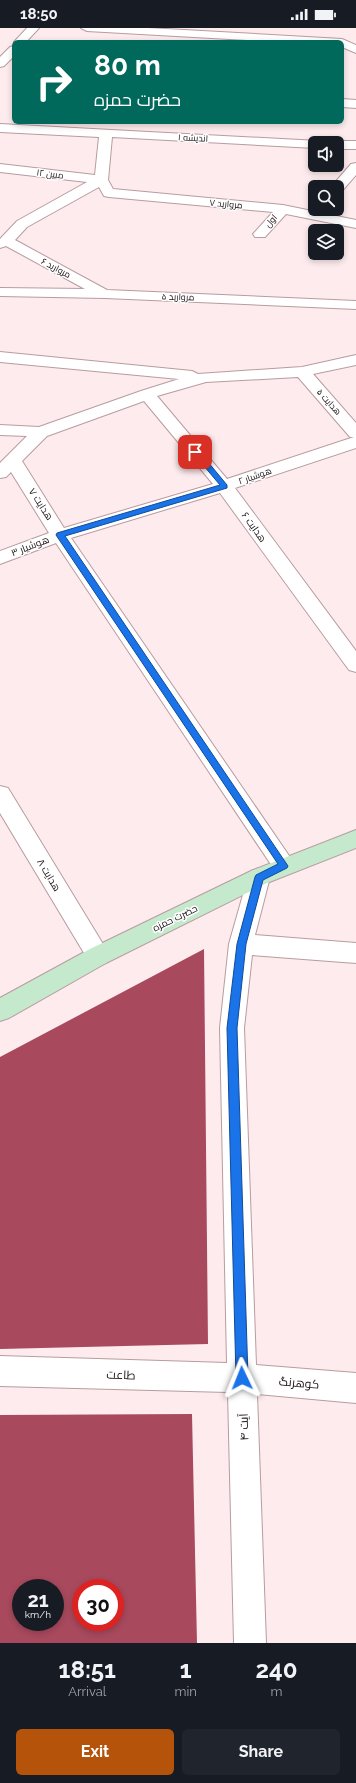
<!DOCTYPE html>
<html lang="en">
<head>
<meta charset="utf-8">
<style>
  :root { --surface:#171b24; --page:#20242c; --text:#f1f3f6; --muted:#9ea1a6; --accent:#b45309 }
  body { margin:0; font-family:Raleway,Cairo,sans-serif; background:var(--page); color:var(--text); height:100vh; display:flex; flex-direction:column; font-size:15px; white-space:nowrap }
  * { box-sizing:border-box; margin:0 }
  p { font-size:13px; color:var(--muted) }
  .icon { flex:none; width:22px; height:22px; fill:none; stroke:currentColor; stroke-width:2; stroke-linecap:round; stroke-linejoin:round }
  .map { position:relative; height:1615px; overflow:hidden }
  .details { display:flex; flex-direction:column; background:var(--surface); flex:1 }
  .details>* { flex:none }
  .guide { position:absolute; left:12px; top:12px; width:332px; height:84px; border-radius:6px; box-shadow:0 2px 6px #0003; background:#00695c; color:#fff; overflow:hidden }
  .tools { position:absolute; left:308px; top:108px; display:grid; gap:8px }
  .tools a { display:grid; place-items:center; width:36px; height:36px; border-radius:6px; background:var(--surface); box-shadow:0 2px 6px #0003; font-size:20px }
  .speed { position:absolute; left:12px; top:1551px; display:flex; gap:8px; font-size:20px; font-weight:700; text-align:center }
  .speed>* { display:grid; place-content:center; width:52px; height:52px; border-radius:50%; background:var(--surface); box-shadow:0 2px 6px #0003; line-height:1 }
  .speed small { font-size:10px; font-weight:400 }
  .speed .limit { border:6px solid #d22; background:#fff; color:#111 }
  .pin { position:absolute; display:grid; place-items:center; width:34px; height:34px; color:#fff; margin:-17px; border-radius:8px; box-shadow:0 2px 6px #0006 }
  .me { position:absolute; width:44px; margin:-22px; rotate:358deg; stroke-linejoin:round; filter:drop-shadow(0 0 3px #0008) }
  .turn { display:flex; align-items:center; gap:14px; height:84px; padding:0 16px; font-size:18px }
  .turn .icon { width:52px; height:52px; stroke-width:2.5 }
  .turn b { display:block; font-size:28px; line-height:34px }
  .eta { display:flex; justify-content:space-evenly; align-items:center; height:68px; text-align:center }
  .eta b { font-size:24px; font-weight:700; line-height:28px }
  .primary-button { display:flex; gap:8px; margin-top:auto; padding:8px 16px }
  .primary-button a { flex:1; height:46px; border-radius:6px; background:var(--accent); color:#fff; font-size:16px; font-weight:700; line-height:46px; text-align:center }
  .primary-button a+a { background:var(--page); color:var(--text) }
  .status { display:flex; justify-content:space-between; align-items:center; height:28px; padding:0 20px; background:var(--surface); direction:ltr }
  .status svg { height:11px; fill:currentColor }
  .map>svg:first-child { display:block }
</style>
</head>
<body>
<div class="status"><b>18:50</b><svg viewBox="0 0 49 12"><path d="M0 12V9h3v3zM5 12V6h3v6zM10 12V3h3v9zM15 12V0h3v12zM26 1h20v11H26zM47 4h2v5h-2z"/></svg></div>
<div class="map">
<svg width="356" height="1615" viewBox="0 0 356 1615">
  <rect width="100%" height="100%" fill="#fdebed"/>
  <!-- building -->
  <path fill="#a8495d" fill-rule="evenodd" d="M204,921L208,1316L0,1321V1029Z
    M192,1386L197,1615H0V1387ZM21,1560H55V1594H21ZM81,1560H115V1594H81Z"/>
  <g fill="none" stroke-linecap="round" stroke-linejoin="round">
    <defs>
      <path id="street" d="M27,0H39L26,14H14Z
        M81,0H148L342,11L356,17V25L342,19V14H281L87,3Z
        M14,18V28L4,38L0,39V29L10,19Z
        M342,71L356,72V80L342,79Z
        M0,96L319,113L321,115H315V120L112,109L108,152L113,161L283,177L356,192V200L286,186L265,209H255L253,206L273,184L109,169L104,168L99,159L27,199L15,212L107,262L356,273V281L105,270L0,268V260L85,261L6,218L0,220V211L17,193L87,154L0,144V136L95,147L99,109L0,104Z
        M337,113H356V121H337V115H332Z
        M356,135V147L342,163L337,164V159H331L351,136Z
        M0,324L192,343L198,346L302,339L356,327V337L313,346L356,395V420L235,460L356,623V644L349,642L220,465L71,510L292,832L295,838L292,844L284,847L276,844L56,515L0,536V523L49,505L11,444L6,449L0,450V435L27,408L0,407V397L39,399L141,363L179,351L0,334ZM298,349L350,409H354L227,451L157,368L206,354ZM144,373L213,456L64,500L22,433L47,408Z
        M0,758L8,760L106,921L110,928L106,935L98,938L90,935L0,785Z
        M259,840L267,843L270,849L255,907L356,915V935L252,927L244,1000L256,1337L356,1345V1375L257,1366L266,1615H234L228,1364L0,1358V1328L227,1335L220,1000L229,916L248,849L251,843Z"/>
      <path id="secondary" d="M356,802V820L267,855L106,935L9,990L0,993V970L90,921L251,843Z"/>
    </defs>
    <!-- street casing -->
    <use href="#street" stroke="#b89c9f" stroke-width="2"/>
    <!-- secondary casing -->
    <use href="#secondary" stroke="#b89c9f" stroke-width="2"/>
    <!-- street -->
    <use href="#street" fill="#fff" fill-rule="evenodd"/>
    <!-- secondary -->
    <use href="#secondary" fill="#c4e9cd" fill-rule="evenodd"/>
  </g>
  <!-- route -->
  <path fill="#1a73e8" stroke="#114b97" d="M193,422H198L227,457V460L65,508L288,838L287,840L263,852L246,916L237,1000L248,1350L247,1354L242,1356L238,1354L236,1350L227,1000L237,916L255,849L256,847L278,836L56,507L57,505L220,457L193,425Z"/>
  <g text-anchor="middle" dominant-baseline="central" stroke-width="3" stroke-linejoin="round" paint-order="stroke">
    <!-- far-street labels -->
    <g font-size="9" fill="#1a1012" stroke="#fefefe">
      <text transform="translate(193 110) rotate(3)">اندیشه ۱</text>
      <text transform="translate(50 146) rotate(7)">مبین ۱۲</text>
      <text transform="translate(226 176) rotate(5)">مروارید ۷</text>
      <text transform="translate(271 193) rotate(-48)">اول</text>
      <text transform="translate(56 240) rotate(28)">مروارید ۶</text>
      <text transform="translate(178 269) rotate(2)">مروارید ۵</text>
      <text transform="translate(329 374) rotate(48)">هدایت ۵</text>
      <text transform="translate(255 448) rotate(-19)">هوشیار ۲</text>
    </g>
    <!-- street labels -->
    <g font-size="10" fill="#1a1012" stroke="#fefefe">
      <text transform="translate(41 476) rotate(57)">هدایت ۷</text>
      <text transform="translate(254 499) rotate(54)">هدایت ۶</text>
      <text transform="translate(30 518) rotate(-21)">هوشیار ۳</text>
      <text transform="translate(49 847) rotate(59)">هدایت ۸</text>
      <text transform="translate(175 890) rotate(-26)">حضرت حمزه</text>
    </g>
    <!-- near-street labels -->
    <g font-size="12" fill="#1a1012" stroke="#fefefe">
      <text transform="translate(121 1347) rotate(2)">طاعت</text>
      <text transform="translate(299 1355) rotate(5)">کوهرنگ</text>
      <text transform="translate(244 1399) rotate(-92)">آیت ۴</text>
    </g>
  </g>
</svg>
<div class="tools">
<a><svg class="icon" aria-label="sound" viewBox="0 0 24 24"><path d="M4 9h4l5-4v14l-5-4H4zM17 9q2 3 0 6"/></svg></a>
<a><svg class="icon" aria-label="search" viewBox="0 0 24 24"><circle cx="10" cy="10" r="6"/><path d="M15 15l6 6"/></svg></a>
<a><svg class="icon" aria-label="layers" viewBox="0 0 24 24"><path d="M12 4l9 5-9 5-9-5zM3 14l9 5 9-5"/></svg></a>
</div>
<div class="speed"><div>21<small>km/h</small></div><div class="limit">30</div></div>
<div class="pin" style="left:195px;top:424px;background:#d93025"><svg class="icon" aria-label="arrive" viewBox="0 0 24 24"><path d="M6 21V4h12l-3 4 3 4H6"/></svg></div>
<svg class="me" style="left:242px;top:1350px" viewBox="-20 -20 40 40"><path d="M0-17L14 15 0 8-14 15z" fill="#1a73e8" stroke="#fff" stroke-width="4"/></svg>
<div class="guide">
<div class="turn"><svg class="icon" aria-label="right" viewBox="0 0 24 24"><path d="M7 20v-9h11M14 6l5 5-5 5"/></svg><div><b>80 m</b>حضرت حمزه</div></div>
</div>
</div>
<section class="details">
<div class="eta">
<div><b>18:51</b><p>Arrival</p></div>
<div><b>1</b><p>min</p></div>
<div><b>240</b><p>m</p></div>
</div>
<div class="primary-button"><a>Exit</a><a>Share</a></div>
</section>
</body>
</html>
